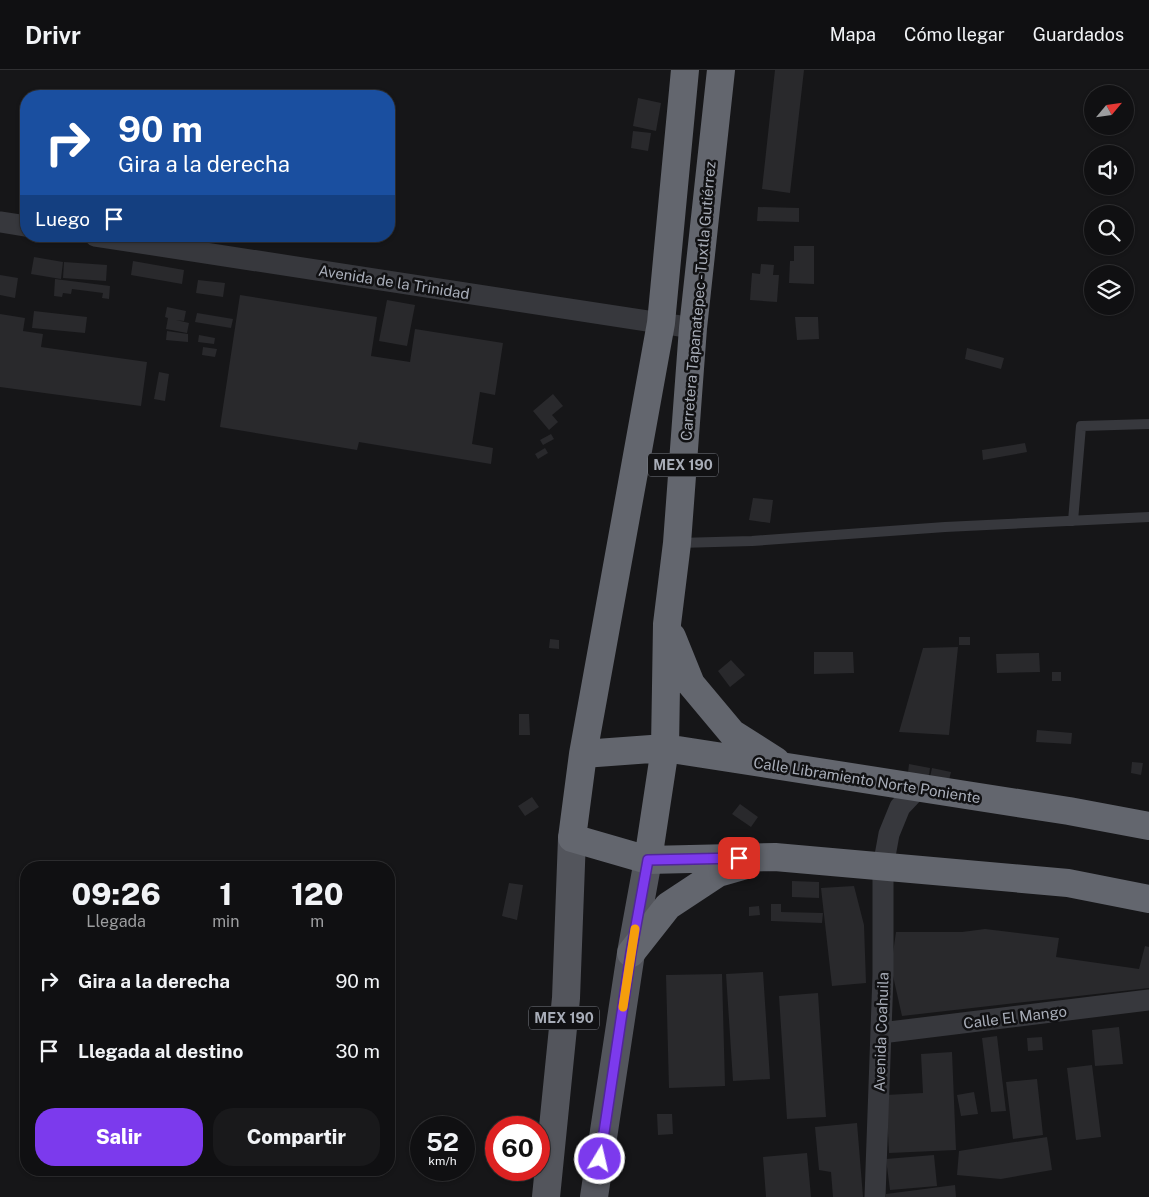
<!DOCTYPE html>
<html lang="es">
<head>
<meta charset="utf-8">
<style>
  :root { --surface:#101012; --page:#19191b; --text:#f1f3f6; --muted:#9c9d9f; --line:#303032; --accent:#7c3aed }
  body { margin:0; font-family:"Public Sans",sans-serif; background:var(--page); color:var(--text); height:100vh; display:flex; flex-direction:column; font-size:19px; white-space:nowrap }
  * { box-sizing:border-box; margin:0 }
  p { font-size:16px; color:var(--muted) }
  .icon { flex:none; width:28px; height:28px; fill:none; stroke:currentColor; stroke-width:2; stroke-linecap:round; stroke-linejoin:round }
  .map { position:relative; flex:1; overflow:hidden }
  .panel { position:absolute; left:20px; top:791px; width:375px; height:315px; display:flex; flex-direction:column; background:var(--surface); border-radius:20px; box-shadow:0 1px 4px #0004,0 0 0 1px var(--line) }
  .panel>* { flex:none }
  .guide { position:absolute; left:20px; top:20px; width:375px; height:152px; border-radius:20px; box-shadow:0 1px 4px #0004,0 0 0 1px var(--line); background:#1a4fa0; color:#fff; overflow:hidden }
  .needle { width:32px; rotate:61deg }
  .tools { position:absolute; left:1084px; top:15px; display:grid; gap:10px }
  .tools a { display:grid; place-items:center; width:50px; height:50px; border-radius:50%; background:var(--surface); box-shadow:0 1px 4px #0004,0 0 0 1px var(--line); font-size:25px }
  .speed { position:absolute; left:410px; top:1046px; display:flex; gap:10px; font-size:25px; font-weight:700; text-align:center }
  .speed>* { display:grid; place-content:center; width:65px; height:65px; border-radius:50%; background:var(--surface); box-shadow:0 1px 4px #0004,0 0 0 1px var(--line); line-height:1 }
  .speed small { font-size:12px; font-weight:400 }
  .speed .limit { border:8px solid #d22; background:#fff; color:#111 }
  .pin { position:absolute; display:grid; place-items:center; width:42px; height:42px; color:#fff; margin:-21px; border-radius:10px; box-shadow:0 2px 8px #0006 }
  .me { position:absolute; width:55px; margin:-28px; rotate:9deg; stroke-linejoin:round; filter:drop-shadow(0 0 4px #0008) }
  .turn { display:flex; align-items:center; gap:18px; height:105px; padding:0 15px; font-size:22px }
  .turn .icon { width:65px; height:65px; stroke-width:2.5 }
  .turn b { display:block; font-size:35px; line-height:42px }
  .then { display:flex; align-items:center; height:48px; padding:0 15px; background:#0003; gap:10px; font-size:19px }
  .eta { display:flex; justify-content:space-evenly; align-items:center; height:85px; text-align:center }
  .eta b { font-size:30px; font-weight:800; line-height:35px }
  .cta { display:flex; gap:10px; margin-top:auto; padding:10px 15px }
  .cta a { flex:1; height:58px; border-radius:20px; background:var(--accent); color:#fff; font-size:20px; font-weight:800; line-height:58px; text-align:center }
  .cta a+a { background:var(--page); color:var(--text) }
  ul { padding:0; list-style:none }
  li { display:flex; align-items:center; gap:15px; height:70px; padding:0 15px }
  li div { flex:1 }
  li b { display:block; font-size:19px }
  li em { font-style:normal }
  header { display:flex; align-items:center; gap:30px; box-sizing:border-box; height:70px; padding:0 25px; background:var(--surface); border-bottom:1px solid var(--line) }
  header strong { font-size:24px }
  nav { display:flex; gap:28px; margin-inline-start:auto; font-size:18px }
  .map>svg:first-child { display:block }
</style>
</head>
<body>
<header>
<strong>Drivr</strong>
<nav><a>Mapa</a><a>Cómo llegar</a><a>Guardados</a></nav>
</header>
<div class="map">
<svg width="1149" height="1127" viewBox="0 0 1149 1127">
  <rect width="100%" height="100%" fill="#161618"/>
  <!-- building -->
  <path fill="#29292c" d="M775,0H804L790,123L762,119Z
    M638,28L661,33L656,61L633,56Z
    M633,61L651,63L648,81L631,78Z
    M758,137L799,138V152L757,151Z
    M794,176H814V214L789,213L790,191H794Z
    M34,187L63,192L61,209L31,204Z
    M133,191L184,200L182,214L131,205Z
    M64,192L107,195L106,211L63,208Z
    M761,194L774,195L773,205H779L777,232L750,230L752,203L760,204Z
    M0,205L18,208L15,228L0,225Z
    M55,209L110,216L109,229L102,228L103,223L72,219L71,224L63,223L62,227L54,226Z
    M198,210L225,213L223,227L196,223Z
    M240,225L377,247L371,286L410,292L415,259L503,273L495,325L480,322L472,374L493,378L491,394L359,372L357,380L220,357Z
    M387,230L415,235L407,276L379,271Z
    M167,237L186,241L184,251L176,250L189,253L187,263L166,259L168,248L165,247Z
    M34,241L87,247L85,263L32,258Z
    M197,243L233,249L231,258L195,252Z
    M0,244L25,248L23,261L43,264L41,277L147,292L141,336L0,317Z
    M795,247H818L819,269L797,270Z
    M167,261L188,264V272L166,270Z
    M199,265L215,268L214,274L198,272Z
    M203,277L217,279L215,287L202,285Z
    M967,278L1004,288L1001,299L965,289Z
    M159,302L169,304L165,331L154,329Z
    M553,324L563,336L552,345L558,352L549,360L533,341Z
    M551,364L554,369L543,375L540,370Z
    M1025,373L1027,382L983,390L982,380Z
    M545,378L548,383L538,389L535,384Z
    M753,428L773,430L770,453L749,450Z
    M959,567H970V575H959Z
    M550,569L559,570V579L549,578Z
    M958,577L949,665L899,662L923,578Z
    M814,582H853L854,603L814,604Z
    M1039,583L1040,602L997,603L996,584Z
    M731,590L745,605L730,617L718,601Z
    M1052,602H1061V611H1052Z
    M519,644H529L530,665H519Z
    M1037,660L1072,663L1071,674L1036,672Z
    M1132,692L1143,693L1141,705L1131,703Z
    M909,694L930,698L929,706L908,703Z
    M932,698L951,702L949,710L930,707Z
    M532,727L539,737L525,746L518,736Z
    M740,734L758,747L751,757L732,744Z
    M792,811L819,812V828L792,827Z
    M509,813L523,815L517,850L502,846Z
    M854,816L864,855L866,913L832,916L821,818Z
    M771,834H781V842L823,843L822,853L771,851Z
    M759,836L760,845L749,846V837Z
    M985,859L1059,868L1056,887L1139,899L1145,876L1149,877V918L902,946L891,897L896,862H962Z
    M763,902L770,1009L733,1011L726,904Z
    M722,904L725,1016L669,1018L666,905Z
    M818,923L826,1047L787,1049L779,926Z
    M1119,957L1123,994L1095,996L1092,960Z
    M997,966L1006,1041L991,1042L982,968Z
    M1042,967L1043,980L1028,981L1027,968Z
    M952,982L956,1080L889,1083L886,1025L923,1023L921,984Z
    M1092,995L1101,1067L1076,1070L1067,998Z
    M1037,1009L1043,1065L1013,1069L1006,1012Z
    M974,1022L978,1044L961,1046L957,1025Z
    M657,1044H672L673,1064L658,1065Z
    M857,1053L863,1127H833L831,1102L819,1100L815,1057Z
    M1047,1067L1052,1100L1001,1109L957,1105L959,1081Z
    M807,1083L811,1127H766L763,1087Z
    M934,1085L937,1116L890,1120L886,1089Z
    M955,1115L956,1127H886V1124Z"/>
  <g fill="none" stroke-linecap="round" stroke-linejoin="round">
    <!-- lane -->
    <path stroke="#37383d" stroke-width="10" d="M1073,451L1081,356L1149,354
      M678,473L752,471L945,457L1149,447"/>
    <!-- street -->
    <path stroke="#37383d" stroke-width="21" d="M0,152L26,156
      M95,166L693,258
      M881,963L1149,930
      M875,1127L883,905V797L889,764L900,737L918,718"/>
    <!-- primary -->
    <path stroke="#53555c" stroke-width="28" d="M546,1127L566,928L572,768
      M594,1127L631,883L648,790"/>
    <!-- highway -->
    <path stroke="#63666e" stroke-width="28" d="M685,0L661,253L583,684L572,768L648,790L775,787L1068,813L1149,829
      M672,567L691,614L732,663L776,691
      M583,684L665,678L1069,741L1149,756
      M648,790L665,678L667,554L677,473L693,258L721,0
      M631,883L668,836L718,803L746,795"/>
  </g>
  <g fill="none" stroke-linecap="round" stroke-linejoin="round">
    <defs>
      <path id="route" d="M600,1089L631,883L648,790L739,788"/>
    </defs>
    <!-- route casing -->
    <use href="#route" stroke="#51269a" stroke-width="12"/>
    <!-- route -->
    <use href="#route" stroke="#7c3aed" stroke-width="9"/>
    <!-- slow -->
    <path stroke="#f59e0b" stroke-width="9" d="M623,937L635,859"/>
  </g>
  <g text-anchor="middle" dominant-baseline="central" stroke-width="5" stroke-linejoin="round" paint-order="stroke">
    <!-- shield labels -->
    <g fill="#111113" stroke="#7b7e86" stroke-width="1">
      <rect x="648" y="383.5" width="70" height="23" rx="4"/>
      <rect x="529" y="936.5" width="70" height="23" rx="4"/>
    </g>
    <g font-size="14" font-weight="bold" fill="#a8adb8">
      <text x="683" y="395">MEX 190</text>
      <text x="564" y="948">MEX 190</text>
    </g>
    <!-- street labels -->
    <g font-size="15" fill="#a8adb8" stroke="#111113">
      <text transform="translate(394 212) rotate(9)">Avenida de la Trinidad</text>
      <text transform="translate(698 231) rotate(-85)">Carretera Tapanatepec - Tuxtla Gutiérrez</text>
      <text transform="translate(867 710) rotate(9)">Calle Libramiento Norte Poniente</text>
      <text transform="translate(1015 947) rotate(-7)">Calle El Mango</text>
      <text transform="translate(881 962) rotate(-88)">Avenida Coahuila</text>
    </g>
  </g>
</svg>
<div class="tools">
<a><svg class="needle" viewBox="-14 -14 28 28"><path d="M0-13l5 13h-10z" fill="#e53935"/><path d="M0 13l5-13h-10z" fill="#9c9d9f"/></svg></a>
<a><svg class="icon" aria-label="sound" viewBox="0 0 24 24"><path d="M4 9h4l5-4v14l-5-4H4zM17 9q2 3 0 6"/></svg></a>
<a><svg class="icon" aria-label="search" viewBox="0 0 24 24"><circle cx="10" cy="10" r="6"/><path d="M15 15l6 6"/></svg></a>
<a><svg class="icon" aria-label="layers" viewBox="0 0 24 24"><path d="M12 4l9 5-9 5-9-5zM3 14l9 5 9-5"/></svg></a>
</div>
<div class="speed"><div>52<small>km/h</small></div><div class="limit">60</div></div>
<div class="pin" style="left:739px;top:788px;background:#d93025"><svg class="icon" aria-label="arrive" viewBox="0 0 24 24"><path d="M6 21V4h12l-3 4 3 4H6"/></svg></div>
<svg class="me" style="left:600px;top:1089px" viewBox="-20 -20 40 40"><circle r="17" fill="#7c3aed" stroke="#fff" stroke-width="3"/><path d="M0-11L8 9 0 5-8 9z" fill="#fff"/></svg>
<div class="guide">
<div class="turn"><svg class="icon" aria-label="right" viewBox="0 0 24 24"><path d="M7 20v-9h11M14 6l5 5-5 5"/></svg><div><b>90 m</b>Gira a la derecha</div></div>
<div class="then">Luego<svg class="icon" aria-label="arrive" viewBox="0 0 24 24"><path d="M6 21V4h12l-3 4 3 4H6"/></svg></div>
</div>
<section class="panel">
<div class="eta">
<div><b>09:26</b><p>Llegada</p></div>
<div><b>1</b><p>min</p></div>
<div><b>120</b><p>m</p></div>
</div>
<ul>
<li><svg class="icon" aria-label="right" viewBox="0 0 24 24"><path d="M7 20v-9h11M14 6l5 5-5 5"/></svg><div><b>Gira a la derecha</b></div><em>90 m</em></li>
<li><svg class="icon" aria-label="arrive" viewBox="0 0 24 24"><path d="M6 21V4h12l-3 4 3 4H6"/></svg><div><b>Llegada al destino</b></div><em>30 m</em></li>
</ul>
<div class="cta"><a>Salir</a><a>Compartir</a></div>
</section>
</div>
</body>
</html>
